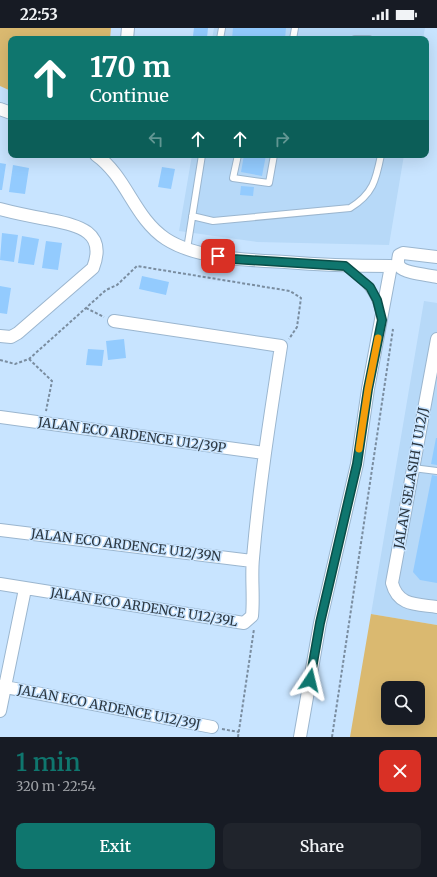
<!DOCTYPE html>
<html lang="en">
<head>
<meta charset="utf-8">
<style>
  :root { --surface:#171b24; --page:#20242c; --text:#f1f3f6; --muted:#9ea1a6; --accent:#0f766e }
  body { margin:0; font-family:Merriweather,serif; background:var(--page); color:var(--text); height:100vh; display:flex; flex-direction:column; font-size:15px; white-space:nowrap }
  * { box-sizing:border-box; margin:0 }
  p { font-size:13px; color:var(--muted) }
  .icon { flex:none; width:22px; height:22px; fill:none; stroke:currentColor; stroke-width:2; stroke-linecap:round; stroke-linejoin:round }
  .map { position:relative; height:709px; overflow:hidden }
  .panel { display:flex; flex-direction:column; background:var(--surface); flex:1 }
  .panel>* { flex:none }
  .banner { position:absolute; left:8px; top:8px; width:421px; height:122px; border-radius:8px; box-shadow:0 4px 16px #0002; background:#0f766e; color:#fff; overflow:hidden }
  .controls { position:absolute; left:381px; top:653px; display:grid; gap:8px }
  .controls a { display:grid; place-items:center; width:44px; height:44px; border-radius:8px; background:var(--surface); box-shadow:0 4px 16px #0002; font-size:20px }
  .pin { position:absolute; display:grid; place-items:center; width:34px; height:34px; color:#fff; margin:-17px; border-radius:8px; box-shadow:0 2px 6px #0006 }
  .me { position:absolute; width:44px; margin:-22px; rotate:10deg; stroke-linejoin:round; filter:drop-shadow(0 0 3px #0008) }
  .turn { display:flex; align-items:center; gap:14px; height:84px; padding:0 16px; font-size:18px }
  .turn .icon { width:52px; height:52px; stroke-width:2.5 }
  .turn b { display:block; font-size:28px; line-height:34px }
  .lanes { display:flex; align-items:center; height:38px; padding:0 16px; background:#0003; justify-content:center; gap:20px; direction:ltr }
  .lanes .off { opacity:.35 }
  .round { display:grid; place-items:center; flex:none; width:42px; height:42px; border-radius:8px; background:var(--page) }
  .overview { display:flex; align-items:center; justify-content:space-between; height:68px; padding:0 16px }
  h1 { font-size:24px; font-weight:600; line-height:30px; color:var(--accent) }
  .cta { display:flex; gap:8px; margin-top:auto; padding:8px 16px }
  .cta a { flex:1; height:46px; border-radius:8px; background:var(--accent); color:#fff; font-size:16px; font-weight:600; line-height:46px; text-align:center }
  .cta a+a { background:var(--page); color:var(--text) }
  .status { display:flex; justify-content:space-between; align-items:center; height:28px; padding:0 20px; background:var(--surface); direction:ltr }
  .status svg { height:11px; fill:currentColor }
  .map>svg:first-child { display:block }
</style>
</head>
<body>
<div class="status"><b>22:53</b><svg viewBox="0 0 49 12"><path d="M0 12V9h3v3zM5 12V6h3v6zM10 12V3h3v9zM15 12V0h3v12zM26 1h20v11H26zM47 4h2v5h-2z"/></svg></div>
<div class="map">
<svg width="437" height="709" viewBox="0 0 437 709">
  <rect width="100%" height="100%" fill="#c8e4ff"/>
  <!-- built -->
  <path fill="#b7d9f8" d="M214,0H425L423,11H212Z
    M192,127H404L389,217L257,214L179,203Z
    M424,273L437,275V597L371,586Z"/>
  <!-- green -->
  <path fill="#dab970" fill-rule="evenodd" d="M0,0H111L110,11H11V63L0,58Z
    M371,586L437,597V709H350ZM388,660H418V690H388Z"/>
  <!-- building -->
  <path fill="#93cbfe" d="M194,0H208L207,10L193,8Z
    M233,0H286L285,11H232Z
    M244,127H266L262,148L241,144Z
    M0,135L6,136L2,162H0Z
    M13,137L29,140L25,166L9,164Z
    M162,139L175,141L171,161L158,159Z
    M241,158L254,159L253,168L240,167Z
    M2,205L18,207L14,234L0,232Z
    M22,208L39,211L34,237L18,235Z
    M46,213L62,215L58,242L42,240Z
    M142,248L169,254L166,267L139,261Z
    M0,258L11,260L7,286L0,285Z
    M124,311L126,330L108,332L106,313Z
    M88,321L104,322L102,338L86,337Z
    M436,410H437V437L431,436Z
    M432,447L437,448V555L420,552L413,544Z"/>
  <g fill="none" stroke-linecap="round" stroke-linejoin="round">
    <defs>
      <path id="lane" d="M220,11L222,0
        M293,11L295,0
        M355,11H369
        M238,127L233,150L269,155L274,127
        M192,188L213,193L350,180C373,166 376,152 381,127
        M187,221L202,127
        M346,239C362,252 374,262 379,283
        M413,440L437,443"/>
      <path id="street" d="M127,11L128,0
        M0,81L11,85
        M96,127C127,149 134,190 166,211C197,231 248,232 285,234C320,237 356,238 391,238L368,361L357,436L320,595L300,709
        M0,181C15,185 30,188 46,191C74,197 108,201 93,240L18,305L11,309L0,308
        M437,229L403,225L399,227C398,231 397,236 400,239C405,245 429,247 437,249
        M437,311L392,555C398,578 416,576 437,579
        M0,389L264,425
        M0,502L252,533
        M0,556L244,595L252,588C254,569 251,549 253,530C259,459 270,389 281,318L114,293
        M0,658L212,699
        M0,683L25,561"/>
    </defs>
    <!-- lane casing -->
    <use href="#lane" stroke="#9bb6cf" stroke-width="8"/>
    <!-- street casing -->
    <use href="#street" stroke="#9bb6cf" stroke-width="14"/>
    <!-- path -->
    <path stroke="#7a8da0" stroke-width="2" stroke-dasharray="3 2" stroke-linecap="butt" d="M86,280L104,289
      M29,331L52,353L46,383
      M0,332L15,336L29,331L106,262L117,257L137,238L290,263L301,270L297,299L289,311
      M222,701L239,704
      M238,709L254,601
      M332,709L393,301"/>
    <!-- lane -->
    <use href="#lane" stroke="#fff" stroke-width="6"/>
    <!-- street -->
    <use href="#street" stroke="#fff" stroke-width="12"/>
  </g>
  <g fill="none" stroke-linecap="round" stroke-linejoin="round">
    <defs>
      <path id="route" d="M218,228L233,231L345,238L370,259L377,272L382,292L368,361L357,436L320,595L310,652"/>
    </defs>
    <!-- route casing -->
    <use href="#route" stroke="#0a4d48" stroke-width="10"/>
    <!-- route -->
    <use href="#route" stroke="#0f766e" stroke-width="7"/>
    <!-- slow -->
    <path stroke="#f59e0b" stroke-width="7" d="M359,421L368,361L378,310"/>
  </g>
  <g text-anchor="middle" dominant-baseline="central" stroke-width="3" stroke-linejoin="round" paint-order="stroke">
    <!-- street labels -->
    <g font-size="13" fill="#2c3741" stroke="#c8e4ff">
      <text transform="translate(132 407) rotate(8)">JALAN ECO ARDENCE U12/39P</text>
      <text transform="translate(411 450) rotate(-80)">JALAN SELASIH J U12/J</text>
      <text transform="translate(126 517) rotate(7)">JALAN ECO ARDENCE U12/39N</text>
      <text transform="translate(144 579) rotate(9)">JALAN ECO ARDENCE U12/39L</text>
      <text transform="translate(109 679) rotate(11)">JALAN ECO ARDENCE U12/39J</text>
    </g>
  </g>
</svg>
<div class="controls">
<a><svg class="icon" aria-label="search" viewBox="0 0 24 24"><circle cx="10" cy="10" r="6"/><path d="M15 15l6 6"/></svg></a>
</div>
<div class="pin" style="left:218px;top:228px;background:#d93025"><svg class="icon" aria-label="arrive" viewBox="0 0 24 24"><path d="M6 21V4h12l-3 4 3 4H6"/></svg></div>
<svg class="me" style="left:310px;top:652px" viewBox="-20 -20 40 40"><path d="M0-17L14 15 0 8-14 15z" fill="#0f766e" stroke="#fff" stroke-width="4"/></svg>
<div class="banner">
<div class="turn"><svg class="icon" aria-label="ahead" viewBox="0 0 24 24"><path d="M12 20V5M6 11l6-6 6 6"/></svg><div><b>170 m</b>Continue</div></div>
<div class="lanes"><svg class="icon off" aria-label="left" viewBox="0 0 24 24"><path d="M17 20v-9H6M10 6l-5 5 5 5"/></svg><svg class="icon" aria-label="ahead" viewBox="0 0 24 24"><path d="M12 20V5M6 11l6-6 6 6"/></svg><svg class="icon" aria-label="ahead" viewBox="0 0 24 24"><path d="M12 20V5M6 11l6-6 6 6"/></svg><svg class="icon off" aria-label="right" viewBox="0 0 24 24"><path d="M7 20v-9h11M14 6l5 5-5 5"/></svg></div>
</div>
</div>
<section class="panel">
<div class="overview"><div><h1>1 min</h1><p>320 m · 22:54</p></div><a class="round" style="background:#d93025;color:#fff"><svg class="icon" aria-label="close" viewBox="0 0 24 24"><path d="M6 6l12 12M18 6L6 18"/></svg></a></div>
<div class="cta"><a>Exit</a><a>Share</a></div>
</section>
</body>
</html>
